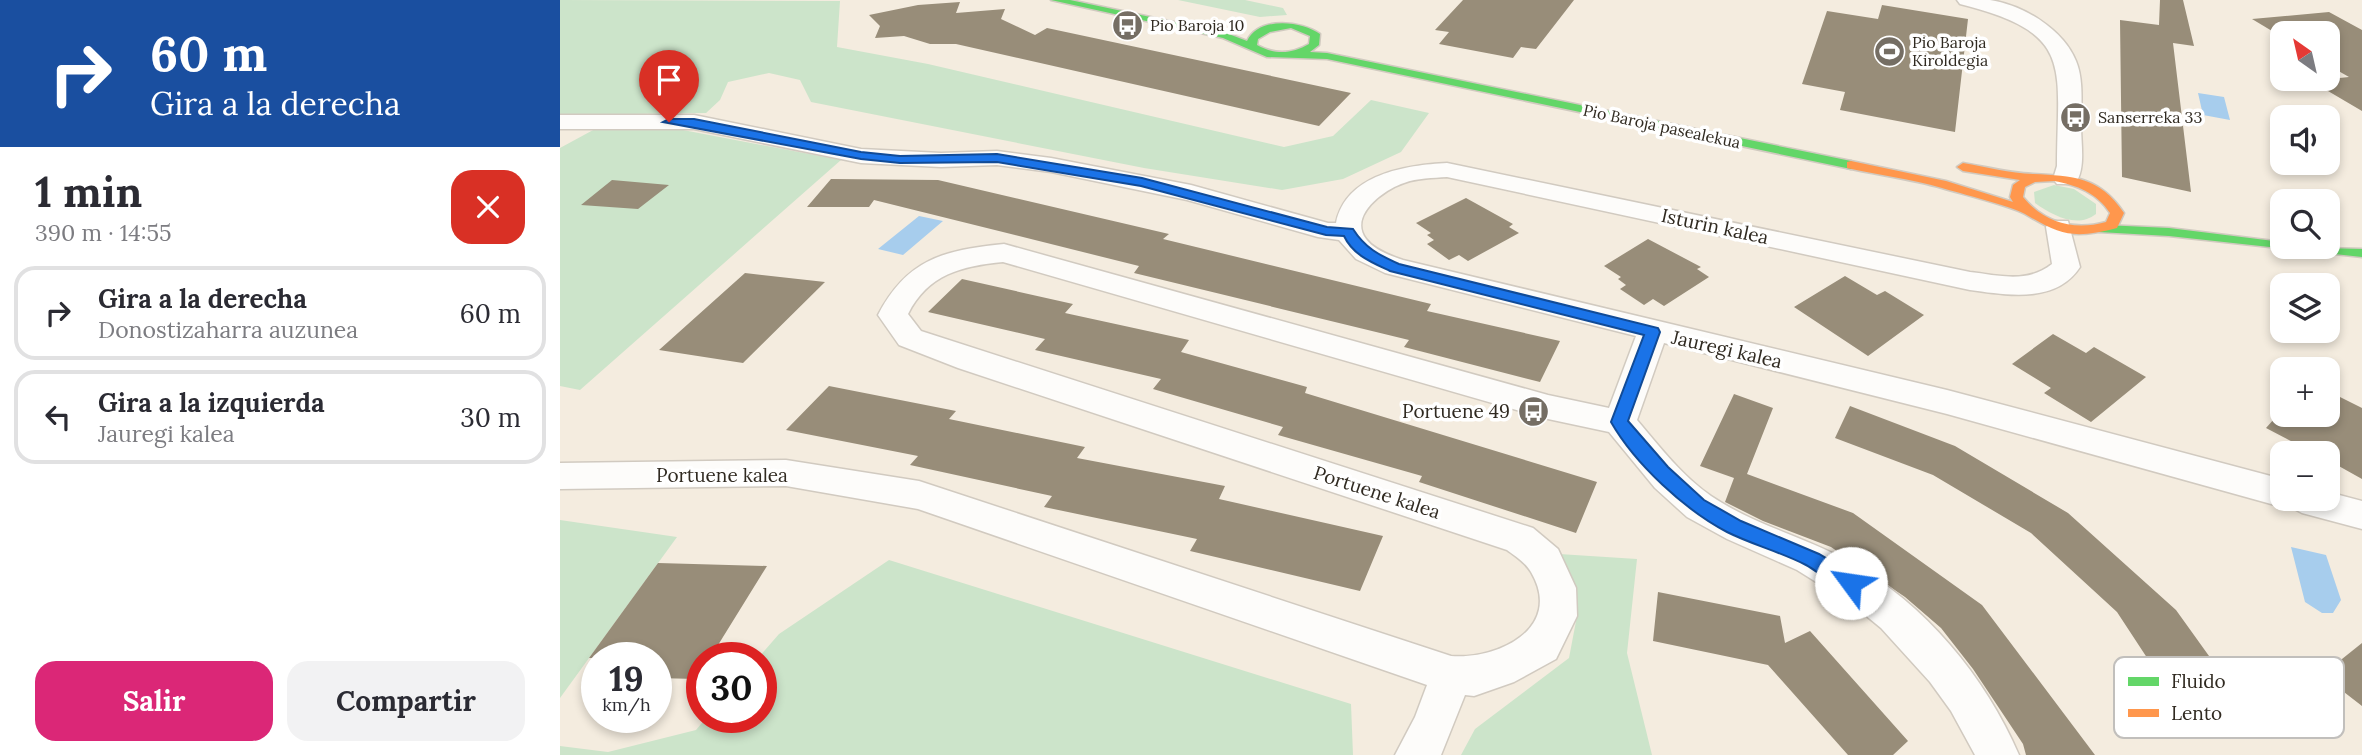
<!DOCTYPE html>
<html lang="es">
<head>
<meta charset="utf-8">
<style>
  :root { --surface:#fff; --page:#f2f2f3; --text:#2b2b33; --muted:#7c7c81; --line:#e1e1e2; --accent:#db2777 }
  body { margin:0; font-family:Lora,serif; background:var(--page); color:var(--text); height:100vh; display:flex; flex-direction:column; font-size:26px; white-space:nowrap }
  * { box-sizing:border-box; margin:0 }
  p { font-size:23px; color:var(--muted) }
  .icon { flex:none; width:38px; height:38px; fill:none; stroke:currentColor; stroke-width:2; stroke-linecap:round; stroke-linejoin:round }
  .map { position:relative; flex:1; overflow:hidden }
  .sheet { display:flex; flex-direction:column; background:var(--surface); width:560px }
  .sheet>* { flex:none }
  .guide { background:#1a4fa0; color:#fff; overflow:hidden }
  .needle { width:46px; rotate:326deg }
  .controls { position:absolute; left:1710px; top:21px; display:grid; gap:14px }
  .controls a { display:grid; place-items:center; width:70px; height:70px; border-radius:14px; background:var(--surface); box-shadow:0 4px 10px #0003; font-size:35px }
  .speed { position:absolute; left:21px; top:642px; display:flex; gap:14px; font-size:35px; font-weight:700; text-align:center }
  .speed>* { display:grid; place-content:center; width:91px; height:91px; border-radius:50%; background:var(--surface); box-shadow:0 4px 10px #0003; line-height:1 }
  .speed small { font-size:18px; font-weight:400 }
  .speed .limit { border:10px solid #d22; background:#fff; color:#111 }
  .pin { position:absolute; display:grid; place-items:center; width:60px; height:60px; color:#fff; margin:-72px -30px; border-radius:50% 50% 50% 0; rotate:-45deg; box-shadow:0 0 7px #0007 }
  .pin .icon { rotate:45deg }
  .me { position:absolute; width:77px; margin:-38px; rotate:301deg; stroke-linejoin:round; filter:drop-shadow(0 0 5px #0008) }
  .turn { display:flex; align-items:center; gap:24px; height:147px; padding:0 35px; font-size:32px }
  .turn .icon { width:91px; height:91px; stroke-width:2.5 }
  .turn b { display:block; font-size:49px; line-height:60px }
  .round { display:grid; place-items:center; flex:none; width:74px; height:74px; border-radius:21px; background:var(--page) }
  .summary { display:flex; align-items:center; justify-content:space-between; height:119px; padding:0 35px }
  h1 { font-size:42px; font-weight:700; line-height:52px }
  .action { display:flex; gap:14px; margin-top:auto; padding:14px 35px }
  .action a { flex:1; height:80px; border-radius:21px; background:var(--accent); color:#fff; font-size:28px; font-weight:700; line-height:80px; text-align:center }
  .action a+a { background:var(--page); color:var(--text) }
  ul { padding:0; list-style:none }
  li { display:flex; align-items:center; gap:21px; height:94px; margin:0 14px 10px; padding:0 21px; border:4px solid var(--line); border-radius:21px }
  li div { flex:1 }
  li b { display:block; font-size:26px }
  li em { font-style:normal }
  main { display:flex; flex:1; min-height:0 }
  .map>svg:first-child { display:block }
</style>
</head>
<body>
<main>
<section class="sheet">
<div class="guide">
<div class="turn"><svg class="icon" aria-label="right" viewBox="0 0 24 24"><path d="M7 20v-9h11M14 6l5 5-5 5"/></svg><div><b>60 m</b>Gira a la derecha</div></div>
</div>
<div class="summary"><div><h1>1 min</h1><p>390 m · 14:55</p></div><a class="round" style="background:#d93025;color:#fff"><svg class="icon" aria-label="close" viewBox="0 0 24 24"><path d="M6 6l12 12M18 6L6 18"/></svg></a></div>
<ul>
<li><svg class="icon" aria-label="right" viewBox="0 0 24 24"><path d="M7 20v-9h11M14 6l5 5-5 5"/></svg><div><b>Gira a la derecha</b><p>Donostizaharra auzunea</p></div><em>60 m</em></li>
<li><svg class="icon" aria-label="left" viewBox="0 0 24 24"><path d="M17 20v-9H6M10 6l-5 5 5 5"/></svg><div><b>Gira a la izquierda</b><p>Jauregi kalea</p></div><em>30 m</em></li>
</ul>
<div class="action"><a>Salir</a><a>Compartir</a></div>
</section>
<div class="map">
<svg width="1802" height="755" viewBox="0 0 1802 755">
  <rect width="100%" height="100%" fill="#f4ecdf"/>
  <!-- green -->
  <path fill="#cce4ca" d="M0,0L280,1L277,47L368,64L724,147L773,136L811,100L869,113L841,152L783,179L722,190L584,168L251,102L240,80L209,73L168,82L160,100L146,113L0,115Z
    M618,0H685L723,8L727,15L700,17Z
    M35,129L123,130L281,160L20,390L0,386V148Z
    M1494,185L1514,189L1536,204V214C1517,229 1492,215 1475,203L1474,192Z
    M0,520L117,537L0,698Z
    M999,554L1077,559L1067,653L1092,755H901L915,729L1009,658L1017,616Z
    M329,560L791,704L793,755H0V746L48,752L136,730L146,718H201V658H198L219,634Z"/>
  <!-- water -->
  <path fill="#a7cded" d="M1638,93L1664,97L1670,120L1643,115Z
    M359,216L383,221L343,255L318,249Z
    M1731,547L1766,555L1781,600L1773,613H1762L1745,602Z"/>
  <!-- building -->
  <path fill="#988d79" d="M903,0H1014L976,49L961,47L953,58L879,44L889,32L875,30Z
    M1600,0H1623L1634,46L1613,43L1631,192L1562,177L1560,20L1599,25Z
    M400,2L396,13L445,9L441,19L475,35L487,28L791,93L759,126L396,44H370L344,36L315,38L320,26L309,15L358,5Z
    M1322,5L1408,19L1395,132L1280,110L1285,92L1242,84L1267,11L1318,19Z
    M1769,12L1802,30V111L1751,81L1789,77L1768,65V33H1722V37L1692,19Z
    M271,179L378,180L609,234L603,239L871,304L867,311L1000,341L980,382L844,347L849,340L574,273L579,266L314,200L309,207H247Z
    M52,180L109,185L78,209L21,205Z
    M906,198L953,224L949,227L959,233L908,261L899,255L889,260L867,244L874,240L867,235L871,233L856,223Z
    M1088,239L1141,267L1137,269L1149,277L1104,306L1093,299L1084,305L1060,289L1066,285L1058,279L1061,277L1044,266Z
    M185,273L265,282L183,363L99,350Z
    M1285,276L1317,295L1325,291L1364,315L1308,356L1234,307Z
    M402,279L513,304L505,313L629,340L621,352L747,387L745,393L1037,482L1016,533L859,482L862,476L718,435L723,427L593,389L601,379L475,350L485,339L368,312Z
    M1493,334L1526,353L1534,347L1586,377L1531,422L1484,393L1491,388L1452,364Z
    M269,386L396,411L389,419L525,447L517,458L665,486L659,499L823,536L800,591L630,551L637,539L484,507L492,496L350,465L358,456L226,430Z
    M1768,391L1802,408V479L1768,460V453H1754L1706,428L1722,410V415H1768Z
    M1174,394L1213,408L1187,474L1293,513L1422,605L1535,755H1466L1463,744L1413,669L1381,628L1345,597L1271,547L1203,521L1165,502L1174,478L1140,466Z
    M1290,406L1395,446L1508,513L1616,610L1705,734L1639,737L1557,612L1471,533L1373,475L1275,438Z
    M98,563L207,566L150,658H142V671L137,679L96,678V658H29Z
    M1098,592L1220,616L1225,643L1250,631L1348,741L1333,755H1288L1208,665L1093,641Z
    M1802,643V706L1762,675Z"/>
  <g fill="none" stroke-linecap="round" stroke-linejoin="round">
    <defs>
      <path id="street" d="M1397,0C1408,0 1420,0 1430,0C1463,5 1503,29 1516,61C1524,80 1521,106 1521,126C1521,144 1526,169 1515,184H1497L1493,179L1497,166C1497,66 1516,33 1400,4Z
        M0,115H134L301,149L381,153L437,151L491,158L631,185L768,223H776C786,174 846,165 887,163L1410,272C1438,275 1467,284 1492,264L1486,227L1490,221H1508L1520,267C1496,304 1447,295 1410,290L887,177C873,178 857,178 844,183C825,189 788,215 806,239C814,250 831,256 843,260L1387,390L1722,479V499H1768V492L1802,501V529L1742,513L1727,505L1722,507L1387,414L1104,343L1077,420C1100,447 1122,476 1151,496C1194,525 1245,537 1290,562C1365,604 1425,676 1459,755H1415L1391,711L1370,682L1321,628L1293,605L1237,570L1167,539L1127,517L1095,488L1049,432L988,419L443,262C402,266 368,274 348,314L361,331L973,528L998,549L1016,588L1017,616L996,659L954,682L914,696L905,695L881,755H835L855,717L867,685L358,509L226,486L0,489V463L226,460L359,481L891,656C938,660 1004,628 971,572C966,563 955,556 947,550L398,368L339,345L318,315C347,259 384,250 444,244L988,395L1049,408L1076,336L825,273L796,259L779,240L758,237L627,200L491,172L437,165L381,167L301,163L134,129H0Z"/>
      <path id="fast" d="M491,0H510L666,33L687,41C699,16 742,21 760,34L759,45L750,52L767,53L1291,161L1297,165L1291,169L767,59L707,57L663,38ZM731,28L750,36L749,44C732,54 715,55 697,45L698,39L710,32Z
        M1544,225L1609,228L1722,242V247L1802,249V257L1609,236L1539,232V226Z"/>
      <path id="slow" d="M1291,161L1386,181L1453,202L1450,197L1453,185L1460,180L1403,171L1397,167L1403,163C1426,167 1450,173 1473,174C1513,176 1539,176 1564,213L1557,228C1514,239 1502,236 1465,214C1448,205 1402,194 1382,188C1351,179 1318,175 1287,168V162ZM1494,181C1517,185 1537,193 1550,213L1546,222C1514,231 1484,223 1463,197L1465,187L1475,182Z"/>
    </defs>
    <!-- street casing -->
    <use href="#street" stroke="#d1cac0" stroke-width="3"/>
    <!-- fast casing -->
    <use href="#fast" stroke="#d1cac0" stroke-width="3"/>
    <!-- slow casing -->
    <use href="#slow" stroke="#d1cac0" stroke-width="3"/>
    <!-- street -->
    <use href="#street" fill="#fdfcfa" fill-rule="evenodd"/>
    <!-- fast -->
    <use href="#fast" fill="#63d668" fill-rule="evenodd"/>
    <!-- slow -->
    <use href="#slow" fill="#ff974d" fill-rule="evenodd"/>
  </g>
  <!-- route -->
  <path fill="#1a73e8" stroke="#114b97" stroke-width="2" d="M134,119L301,152L340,156L437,154L582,178L767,227L793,229C805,248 819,255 839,264L1098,328L1100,332L1068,421L1108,467L1144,500L1181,521L1259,554L1298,577L1301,583L1298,588C1281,594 1261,573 1246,565C1221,552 1193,545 1167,532C1125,510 1075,464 1051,422L1084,335L830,271C811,262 793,255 784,236L766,235L581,186L437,162L340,163L301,159L103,122L109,119Z"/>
  <!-- icons -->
  <defs>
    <symbol id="bus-disc" viewBox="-11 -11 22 22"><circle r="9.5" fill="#756e64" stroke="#fff"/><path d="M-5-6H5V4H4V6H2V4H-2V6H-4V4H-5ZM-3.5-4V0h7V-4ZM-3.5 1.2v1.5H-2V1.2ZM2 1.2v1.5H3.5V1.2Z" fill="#fff"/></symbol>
    <symbol id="stadium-disc" viewBox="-11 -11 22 22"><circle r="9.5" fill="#756e64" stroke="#fff"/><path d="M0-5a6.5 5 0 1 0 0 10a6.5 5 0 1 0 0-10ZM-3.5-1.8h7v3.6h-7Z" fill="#fff"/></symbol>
  </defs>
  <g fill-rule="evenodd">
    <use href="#bus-disc" x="550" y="8" width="35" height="35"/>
    <use href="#stadium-disc" x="1312" y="34" width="35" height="35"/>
    <use href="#bus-disc" x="1498" y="100" width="35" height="35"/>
    <use href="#bus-disc" x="956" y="394" width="35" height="35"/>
  </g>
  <g text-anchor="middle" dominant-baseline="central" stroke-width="7" stroke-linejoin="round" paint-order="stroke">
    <!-- far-poi labels -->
    <g font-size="16" fill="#302a21" stroke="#fff" text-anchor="start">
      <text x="590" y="25">Pio Baroja 10</text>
      <text x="1352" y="42">Pio Baroja<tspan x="1352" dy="18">Kiroldegia</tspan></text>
      <text x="1538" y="117">Sanserreka 33</text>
    </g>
    <!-- far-street labels -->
    <g font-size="16" fill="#302a21" stroke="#fff">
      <text transform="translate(1102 126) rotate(12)">Pio Baroja pasealekua</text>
    </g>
    <!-- street labels -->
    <g font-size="19" fill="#302a21" stroke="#fff">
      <text transform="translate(1155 226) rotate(12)">Isturin kalea</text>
      <text transform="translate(1167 349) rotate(13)">Jauregi kalea</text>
      <text x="162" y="475">Portuene kalea</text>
      <text transform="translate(817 492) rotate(18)">Portuene kalea</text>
    </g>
    <!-- poi labels -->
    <g font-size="19" fill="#302a21" stroke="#fff" text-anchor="end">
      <text x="950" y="411">Portuene 49</text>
    </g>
  </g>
  <!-- legend -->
  <rect x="1554" y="657" width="230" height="81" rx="10" fill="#fff" stroke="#c1bfbc" stroke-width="2"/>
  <rect x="1568" y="677" width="31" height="9" fill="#63d668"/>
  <rect x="1568" y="709" width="31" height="8" fill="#ff974d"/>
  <g font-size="19" fill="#302a21">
    <text x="1611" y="688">Fluido</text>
    <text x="1611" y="720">Lento</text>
  </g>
</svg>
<div class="controls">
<a><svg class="needle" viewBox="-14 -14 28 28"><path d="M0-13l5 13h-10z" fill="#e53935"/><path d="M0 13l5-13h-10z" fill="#7c7c81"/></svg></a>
<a><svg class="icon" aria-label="sound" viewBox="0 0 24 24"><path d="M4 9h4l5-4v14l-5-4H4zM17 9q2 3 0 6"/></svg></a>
<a><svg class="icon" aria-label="search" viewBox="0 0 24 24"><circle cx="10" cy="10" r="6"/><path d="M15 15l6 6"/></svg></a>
<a><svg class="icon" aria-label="layers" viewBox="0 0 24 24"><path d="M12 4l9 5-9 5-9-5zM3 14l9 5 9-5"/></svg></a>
<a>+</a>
<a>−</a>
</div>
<div class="speed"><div>19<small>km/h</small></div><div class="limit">30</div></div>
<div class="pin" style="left:109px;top:122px;background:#d93025"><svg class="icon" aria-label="arrive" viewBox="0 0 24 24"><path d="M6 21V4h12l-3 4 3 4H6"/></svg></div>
<svg class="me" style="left:1291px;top:583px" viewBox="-20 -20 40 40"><circle r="19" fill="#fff"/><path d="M0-13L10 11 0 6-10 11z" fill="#1a73e8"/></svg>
</div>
</main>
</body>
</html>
